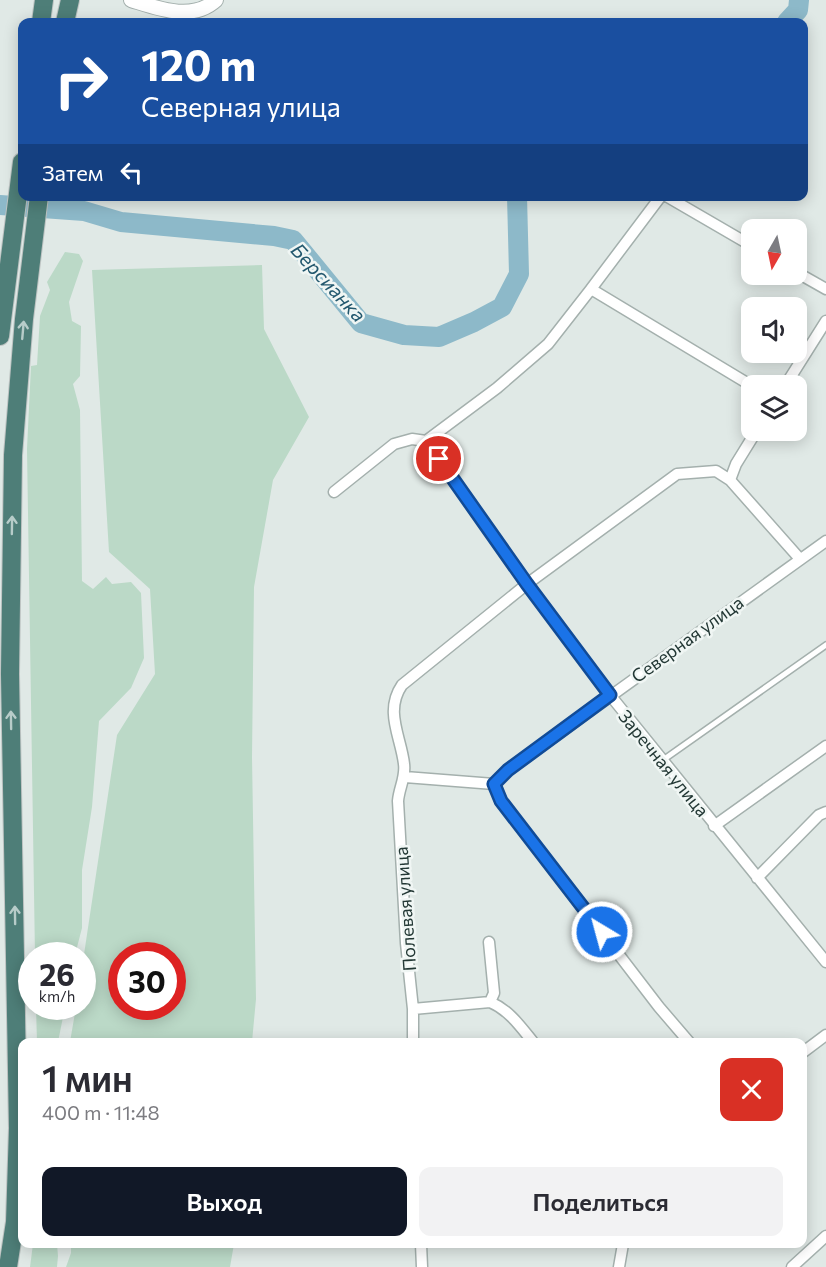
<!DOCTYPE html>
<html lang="ru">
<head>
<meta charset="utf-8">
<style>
  :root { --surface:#fff; --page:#f2f2f3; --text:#2b2b33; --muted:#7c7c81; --accent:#111827 }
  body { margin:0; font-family:Commissioner,sans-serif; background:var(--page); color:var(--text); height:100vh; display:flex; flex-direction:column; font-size:22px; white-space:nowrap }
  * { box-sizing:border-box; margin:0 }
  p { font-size:20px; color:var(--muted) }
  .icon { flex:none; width:33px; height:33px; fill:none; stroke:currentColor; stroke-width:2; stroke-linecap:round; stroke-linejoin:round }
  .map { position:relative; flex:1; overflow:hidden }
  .sheet { position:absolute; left:18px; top:1038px; width:789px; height:210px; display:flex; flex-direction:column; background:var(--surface); border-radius:12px; box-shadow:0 3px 15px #0003 }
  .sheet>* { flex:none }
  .hud { position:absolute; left:18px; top:18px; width:790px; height:183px; border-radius:12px; box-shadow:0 3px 15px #0003; background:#1a4fa0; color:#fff; overflow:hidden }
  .needle { width:39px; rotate:189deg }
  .fabs { position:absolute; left:741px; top:219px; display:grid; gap:12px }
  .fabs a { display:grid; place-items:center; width:66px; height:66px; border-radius:12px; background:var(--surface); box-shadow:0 3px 15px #0003; font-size:30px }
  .speed { position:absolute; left:18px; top:942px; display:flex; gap:12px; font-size:30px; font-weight:700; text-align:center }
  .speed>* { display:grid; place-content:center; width:78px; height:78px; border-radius:50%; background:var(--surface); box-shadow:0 3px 15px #0003; line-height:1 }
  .speed small { font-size:15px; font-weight:400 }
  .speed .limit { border:9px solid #d22; background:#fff; color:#111 }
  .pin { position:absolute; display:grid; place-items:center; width:51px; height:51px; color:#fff; margin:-26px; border:3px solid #fff; border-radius:50%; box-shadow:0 2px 6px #0007 }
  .me { position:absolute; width:66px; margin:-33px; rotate:323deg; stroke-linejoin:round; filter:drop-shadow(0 0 4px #0008) }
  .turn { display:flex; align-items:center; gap:21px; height:126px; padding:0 24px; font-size:27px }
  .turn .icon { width:78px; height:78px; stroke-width:2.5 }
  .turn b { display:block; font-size:42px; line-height:51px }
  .then { display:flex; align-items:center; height:57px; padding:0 24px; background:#0003; gap:12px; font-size:22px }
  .round { display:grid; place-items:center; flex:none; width:63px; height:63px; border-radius:12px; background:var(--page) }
  .summary { display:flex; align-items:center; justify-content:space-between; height:102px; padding:0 24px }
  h1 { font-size:36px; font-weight:600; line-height:45px }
  .primary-button { display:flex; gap:12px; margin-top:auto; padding:12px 24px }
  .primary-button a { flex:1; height:69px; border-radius:12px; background:var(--accent); color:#fff; font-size:24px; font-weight:600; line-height:69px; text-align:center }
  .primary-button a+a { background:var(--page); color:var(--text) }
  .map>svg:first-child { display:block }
</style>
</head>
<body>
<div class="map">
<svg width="826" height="1267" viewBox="0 0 826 1267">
  <rect width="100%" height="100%" fill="#e0e9e6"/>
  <!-- green -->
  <path fill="#bbd9c7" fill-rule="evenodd" d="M65,252L79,254L83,261L69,302L72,321L81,326L80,376L73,384L80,410L82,581L93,589L106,577L112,584L131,582L141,593L144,658L131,688L99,721L92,807L82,870V928L75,955L35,956L27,449L31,366L37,365L40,316L50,290L47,282Z
    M262,265L264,329L309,417L273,480L254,587L252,757L256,999L252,1042H70L76,1007L82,1006L83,961L117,735L155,674L150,589L109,552L92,270ZM122,956H172V1006H122Z
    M36,1007H65L58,1042H37Z
    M33,1244H57L58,1256L57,1267H30Z
    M71,1244H234L230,1267H66L71,1253Z"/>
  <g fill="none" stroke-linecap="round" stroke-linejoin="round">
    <!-- river -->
    <path stroke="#8db9c9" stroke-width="20" d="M787,22L798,10L799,0
      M0,205L84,211L121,222L274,236L293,240L361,323L404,335L439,337L474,322L502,307L519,274L517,196"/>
    <defs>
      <path id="service" d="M663,760L826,645"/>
      <path id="minor" d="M661,196L591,289L752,386
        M666,196L752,246
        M796,272L826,289
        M785,386L826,321
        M426,441L527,584L610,695L826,962
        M730,480L736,464L757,430
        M334,492L394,444L412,439L426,441L497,388L548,344L591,289
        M405,777L494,784
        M494,784L508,770L826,541
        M494,784L501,801L659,1007L689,1042
        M714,826L826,746
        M757,878L819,815L826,812
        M489,942L494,993L490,1002
        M413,1009L490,1002C509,1010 520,1026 533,1042
        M413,1042V1009L406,943L398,801C399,788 406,777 404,764C401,737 384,711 402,685L527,584L677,474L716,471L730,480L800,559
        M802,1053L826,1035
        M421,1244L422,1267
        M619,1267L623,1244
        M792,1267L826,1236"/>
      <path id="tertiary" d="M131,0C157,8 192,22 216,0"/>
      <path id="trunk" d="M41,22L44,0
        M65,22L70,0
        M0,336L22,162
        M8,1267L15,1222L18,1128L10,674L13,455L24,319L39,196"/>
    </defs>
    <!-- service casing -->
    <use href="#service" stroke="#a4b0ad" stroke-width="8"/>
    <!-- minor casing -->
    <use href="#minor" stroke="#a4b0ad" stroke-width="13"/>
    <!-- tertiary casing -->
    <use href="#tertiary" stroke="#a4b0ad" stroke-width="16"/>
    <!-- trunk casing -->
    <use href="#trunk" stroke="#bdc3c2" stroke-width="20"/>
    <!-- service -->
    <use href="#service" stroke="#fff" stroke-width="5"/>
    <!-- minor -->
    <use href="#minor" stroke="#fff" stroke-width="10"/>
    <!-- tertiary -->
    <use href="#tertiary" stroke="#fff" stroke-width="14"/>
    <!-- trunk -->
    <use href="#trunk" stroke="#4e7e78" stroke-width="18"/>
  </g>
  <!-- one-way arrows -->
  <defs><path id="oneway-shaft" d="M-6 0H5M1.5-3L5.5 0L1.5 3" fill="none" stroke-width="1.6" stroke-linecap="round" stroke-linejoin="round" transform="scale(1.5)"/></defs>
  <g stroke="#b7ccc9">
    <use href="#oneway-shaft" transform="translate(23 330) rotate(-85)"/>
    <use href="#oneway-shaft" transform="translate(12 525) rotate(-89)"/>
    <use href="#oneway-shaft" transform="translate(11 720) rotate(-91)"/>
    <use href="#oneway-shaft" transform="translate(15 915) rotate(-91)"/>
  </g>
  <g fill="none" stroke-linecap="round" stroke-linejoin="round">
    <defs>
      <path id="route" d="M439,459L527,584L610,695L508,770L494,784L501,801L602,932"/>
    </defs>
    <!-- route casing -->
    <use href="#route" stroke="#114b97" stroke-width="15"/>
    <!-- route -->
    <use href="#route" stroke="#1a73e8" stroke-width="10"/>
  </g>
  <g text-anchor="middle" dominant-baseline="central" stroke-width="5" stroke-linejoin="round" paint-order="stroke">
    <!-- street labels -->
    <g font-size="18" fill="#233835" stroke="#f0f6f4">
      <text transform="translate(687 639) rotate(-36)">Северная улица</text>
      <text transform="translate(664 763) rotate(51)">Заречная улица</text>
      <text transform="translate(405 909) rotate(-94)">Полевая улица</text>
    </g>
    <!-- water labels -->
    <g font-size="20" font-style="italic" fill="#23586e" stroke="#f0f6f4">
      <text transform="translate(329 282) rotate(47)">Берсианка</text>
    </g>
  </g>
</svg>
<div class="fabs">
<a><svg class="needle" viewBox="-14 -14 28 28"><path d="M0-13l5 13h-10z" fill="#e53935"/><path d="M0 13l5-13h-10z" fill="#7c7c81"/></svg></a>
<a><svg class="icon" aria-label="sound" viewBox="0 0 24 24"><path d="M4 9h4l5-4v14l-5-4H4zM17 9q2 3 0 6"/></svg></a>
<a><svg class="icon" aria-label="layers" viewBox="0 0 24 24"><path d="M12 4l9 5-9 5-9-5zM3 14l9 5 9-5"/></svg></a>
</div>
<div class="speed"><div>26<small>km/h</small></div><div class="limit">30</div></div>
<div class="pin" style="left:439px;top:459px;background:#d93025"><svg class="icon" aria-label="arrive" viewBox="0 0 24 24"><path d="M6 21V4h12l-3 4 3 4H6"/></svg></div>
<svg class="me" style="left:602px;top:932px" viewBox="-20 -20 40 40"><circle r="17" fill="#1a73e8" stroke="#fff" stroke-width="3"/><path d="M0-11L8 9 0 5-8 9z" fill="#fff"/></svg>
<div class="hud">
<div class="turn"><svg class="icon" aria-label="right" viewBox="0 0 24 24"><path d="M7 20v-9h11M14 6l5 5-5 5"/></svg><div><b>120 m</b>Северная улица</div></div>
<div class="then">Затем<svg class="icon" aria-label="left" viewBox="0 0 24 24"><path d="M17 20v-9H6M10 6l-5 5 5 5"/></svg></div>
</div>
<section class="sheet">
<div class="summary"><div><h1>1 мин</h1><p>400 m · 11:48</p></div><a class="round" style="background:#d93025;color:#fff"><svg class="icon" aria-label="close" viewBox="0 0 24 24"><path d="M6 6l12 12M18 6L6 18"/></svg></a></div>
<div class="primary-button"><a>Выход</a><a>Поделиться</a></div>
</section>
</div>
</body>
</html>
